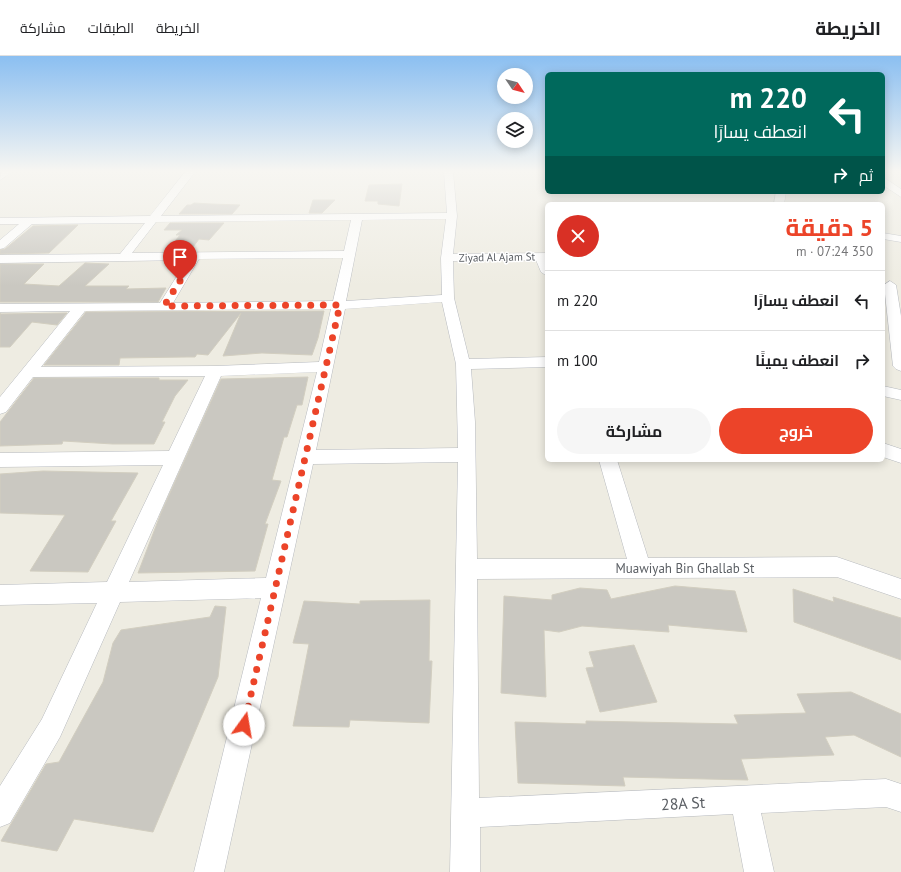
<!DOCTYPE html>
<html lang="ar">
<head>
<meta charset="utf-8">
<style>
  :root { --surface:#fff; --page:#f6f6f6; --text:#202124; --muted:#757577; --line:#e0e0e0; --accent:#ec4429 }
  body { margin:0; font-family:"PT Sans",Cairo,sans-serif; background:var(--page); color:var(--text); direction:rtl; height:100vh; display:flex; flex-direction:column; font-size:15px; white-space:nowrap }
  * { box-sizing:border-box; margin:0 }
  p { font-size:13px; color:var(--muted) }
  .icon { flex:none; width:22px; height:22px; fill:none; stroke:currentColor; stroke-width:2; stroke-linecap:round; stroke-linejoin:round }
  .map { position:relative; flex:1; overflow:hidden; direction:ltr }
  .sheet { position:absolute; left:545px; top:146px; width:340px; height:260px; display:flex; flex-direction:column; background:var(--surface); border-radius:6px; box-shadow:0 2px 10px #0003; direction:rtl }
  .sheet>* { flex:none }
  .hud { position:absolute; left:545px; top:16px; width:340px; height:122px; border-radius:6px; box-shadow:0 2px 10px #0003; direction:rtl; background:#00695c; color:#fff; overflow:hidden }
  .needle { width:26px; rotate:125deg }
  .controls { position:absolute; left:497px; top:12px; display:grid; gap:8px }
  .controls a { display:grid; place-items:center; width:36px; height:36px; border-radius:50%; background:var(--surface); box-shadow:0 2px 10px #0003; font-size:20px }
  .pin { position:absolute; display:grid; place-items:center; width:34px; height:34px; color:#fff; margin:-41px -17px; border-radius:50% 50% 50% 0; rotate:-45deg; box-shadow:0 0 4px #0007 }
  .pin .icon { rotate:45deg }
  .me { position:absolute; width:44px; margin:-22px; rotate:13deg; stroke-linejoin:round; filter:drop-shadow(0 0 3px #0008) }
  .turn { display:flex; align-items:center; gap:14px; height:84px; padding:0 12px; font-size:18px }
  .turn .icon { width:52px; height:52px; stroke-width:2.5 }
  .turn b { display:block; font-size:28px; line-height:34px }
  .then { display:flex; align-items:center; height:38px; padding:0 12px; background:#0003; gap:8px; font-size:15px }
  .round { display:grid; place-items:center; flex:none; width:42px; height:42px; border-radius:21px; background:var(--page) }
  .head { display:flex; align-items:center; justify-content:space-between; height:68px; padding:0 12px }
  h1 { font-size:24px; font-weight:700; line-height:30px; color:var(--accent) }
  .primary-button { display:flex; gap:8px; margin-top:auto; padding:8px 12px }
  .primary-button a { flex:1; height:46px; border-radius:24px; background:var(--accent); color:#fff; font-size:16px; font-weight:700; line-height:46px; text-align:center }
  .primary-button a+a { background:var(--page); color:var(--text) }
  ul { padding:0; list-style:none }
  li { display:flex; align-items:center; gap:12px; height:60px; padding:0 12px; border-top:1px solid var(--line) }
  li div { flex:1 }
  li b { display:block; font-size:15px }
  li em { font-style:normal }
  header { display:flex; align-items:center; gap:24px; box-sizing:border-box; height:56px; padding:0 20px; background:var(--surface); border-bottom:1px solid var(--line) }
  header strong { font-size:19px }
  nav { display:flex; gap:22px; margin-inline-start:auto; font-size:14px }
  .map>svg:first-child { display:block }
</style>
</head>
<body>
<header>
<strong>الخريطة</strong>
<nav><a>الخريطة</a><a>الطبقات</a><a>مشاركة</a></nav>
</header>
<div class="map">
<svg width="901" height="816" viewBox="0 0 901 816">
  <rect width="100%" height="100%" fill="#eeece2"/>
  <!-- building -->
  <path fill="#cac8c1" stroke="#d2cec0" d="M402,128L399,150L378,148V145H365L369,129Z
    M313,144H335L322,157H309Z
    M194,147L211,148L240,149L232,158H179L187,149H191Z
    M170,167H224L209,184L199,183L190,195H167L180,179H176L182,174H164Z
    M78,169L49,197L0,198V194L5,193L33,170Z
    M85,207L109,208L85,230H129L126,233L166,232L158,246H0V208H44L24,228L59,230Z
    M324,255L318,282L312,299L262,297L223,300L241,257L208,299L197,298L195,301H186L120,302L119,309H44L86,256Z
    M0,257V258L67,257L57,269L32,266L10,291H0Z
    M308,321L302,349H297L287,381H284L272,424L281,425L265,468H268L255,515L138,517L161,457L221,323Z
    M34,322H159V324H188L175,340L162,366H165L154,388H113L63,385L62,388L0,390V366Z
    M43,415L138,417L111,465H116L88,516L30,515L65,459L0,457V418Z
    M675,530L735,535L747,576L668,569L669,576L582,570L559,576L544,574L546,641L501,637L504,540L552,544V539L580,532L607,534L611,543Z
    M793,533L834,546L833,541L901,562V604L794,566Z
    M430,544L429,605H432L429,667L350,664L349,671L293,670L309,588L293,587L304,545L360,548V545Z
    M215,550L226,551L218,621L153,776L74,763L57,795L1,785L46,708L59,706L103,626L113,587L121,574L210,561Z
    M634,589L657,646L600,656L586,612L594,611L589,596Z
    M851,636L901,658V701L854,679L825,681L834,699L741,703L748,724L623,721L625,730L518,727L515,666L586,668V665L738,668L734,659L806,657L797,638Z"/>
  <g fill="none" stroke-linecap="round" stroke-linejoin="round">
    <defs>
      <path id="minor" d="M1,116H12L0,124Z
        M185,116H195L161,160L447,157L444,116H453L457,160L453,198L547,197V220L541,216L536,204L453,205L454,242L469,303L547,301V311L471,313L475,366L477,503H627L599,404H617L648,502L837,501L901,523V543L837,521L477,523L479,742L886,723L901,728V756L886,751L761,757L774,816H744L733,758L480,771V816H450L458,406L313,408L224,816H194L261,542L120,546L60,681L10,767L0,771V730L42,663L97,547L0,549V529L107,526L163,409L0,411V397L169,395L205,320L33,321L6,356L0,358V341L70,255L0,256V248L160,247L187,204L0,207V199L120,198L145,167L32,168L4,192L0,193V184L19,168H0V162L150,160ZM446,163L441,202L442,239L346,245L362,164ZM351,164L344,195L132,197L156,166ZM343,202L333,245L173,247L199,203ZM442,246L456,308L458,392L316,394L345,253ZM331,253L319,306L215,310L41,311L85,255ZM317,316L266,522L129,526L221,320Z
        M883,121L901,133V141L883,129Z
        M776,136H786L784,148H774Z
        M883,177L901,180V186L883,183Z
        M890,225L896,229L901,260V315L896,313L893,310L884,229Z
        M883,330L901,334V344L883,340Z
        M883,387L901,393V407L883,401Z"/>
    </defs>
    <!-- minor casing -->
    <use href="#minor" stroke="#b7babf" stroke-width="1"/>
    <!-- minor -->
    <use href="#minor" fill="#fff" fill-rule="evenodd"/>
  </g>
  <!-- sky -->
  <linearGradient id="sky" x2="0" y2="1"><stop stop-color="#8bbff1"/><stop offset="0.5" stop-color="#f7f6f2"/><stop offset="1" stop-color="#f7f6f2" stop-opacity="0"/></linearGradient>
  <rect width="901" height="230" fill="url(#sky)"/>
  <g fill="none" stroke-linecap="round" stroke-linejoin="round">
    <!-- route -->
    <path stroke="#ec4429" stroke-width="7" stroke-dasharray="0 12.6" d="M180,225L164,250L340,249L244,669"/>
  </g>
  <g text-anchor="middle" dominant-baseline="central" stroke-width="3" stroke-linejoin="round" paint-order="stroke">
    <!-- far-street labels -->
    <g font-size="11" fill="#5a5e63" stroke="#fff">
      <text transform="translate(497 201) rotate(-1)">Ziyad Al Ajam St</text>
    </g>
    <!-- street labels -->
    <g font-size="13" fill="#5a5e63" stroke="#fff">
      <text x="685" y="512">Muawiyah Bin Ghallab St</text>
    </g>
    <!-- near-street labels -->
    <g font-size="16" fill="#5a5e63" stroke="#fff">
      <text transform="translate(683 747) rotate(-3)">28A St</text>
    </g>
  </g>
</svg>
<div class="controls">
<a><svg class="needle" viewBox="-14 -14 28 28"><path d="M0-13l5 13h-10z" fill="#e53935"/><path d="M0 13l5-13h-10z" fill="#757577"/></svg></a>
<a><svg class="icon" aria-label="layers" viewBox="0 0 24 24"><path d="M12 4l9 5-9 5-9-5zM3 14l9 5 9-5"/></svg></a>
</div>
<div class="pin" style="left:180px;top:225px;background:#d93025"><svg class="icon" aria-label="arrive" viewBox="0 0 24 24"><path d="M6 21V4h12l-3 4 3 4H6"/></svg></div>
<svg class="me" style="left:244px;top:669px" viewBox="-20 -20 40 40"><circle r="19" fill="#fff"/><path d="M0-13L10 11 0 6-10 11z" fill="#ec4429"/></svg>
<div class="hud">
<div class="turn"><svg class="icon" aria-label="left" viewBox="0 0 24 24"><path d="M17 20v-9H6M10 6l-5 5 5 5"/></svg><div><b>220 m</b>انعطف يسارًا</div></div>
<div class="then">ثم<svg class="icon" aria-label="right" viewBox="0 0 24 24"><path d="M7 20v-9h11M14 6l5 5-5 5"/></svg></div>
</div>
<section class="sheet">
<div class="head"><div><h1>5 دقيقة</h1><p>350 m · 07:24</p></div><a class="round" style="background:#d93025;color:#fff"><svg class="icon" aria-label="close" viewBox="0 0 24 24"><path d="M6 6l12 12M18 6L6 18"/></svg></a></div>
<ul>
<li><svg class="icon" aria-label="left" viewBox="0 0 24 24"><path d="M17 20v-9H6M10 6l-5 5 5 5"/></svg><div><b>انعطف يسارًا</b></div><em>220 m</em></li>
<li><svg class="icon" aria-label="right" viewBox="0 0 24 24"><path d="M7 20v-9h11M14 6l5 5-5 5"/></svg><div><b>انعطف يمينًا</b></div><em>100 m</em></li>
</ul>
<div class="primary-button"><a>خروج</a><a>مشاركة</a></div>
</section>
</div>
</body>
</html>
